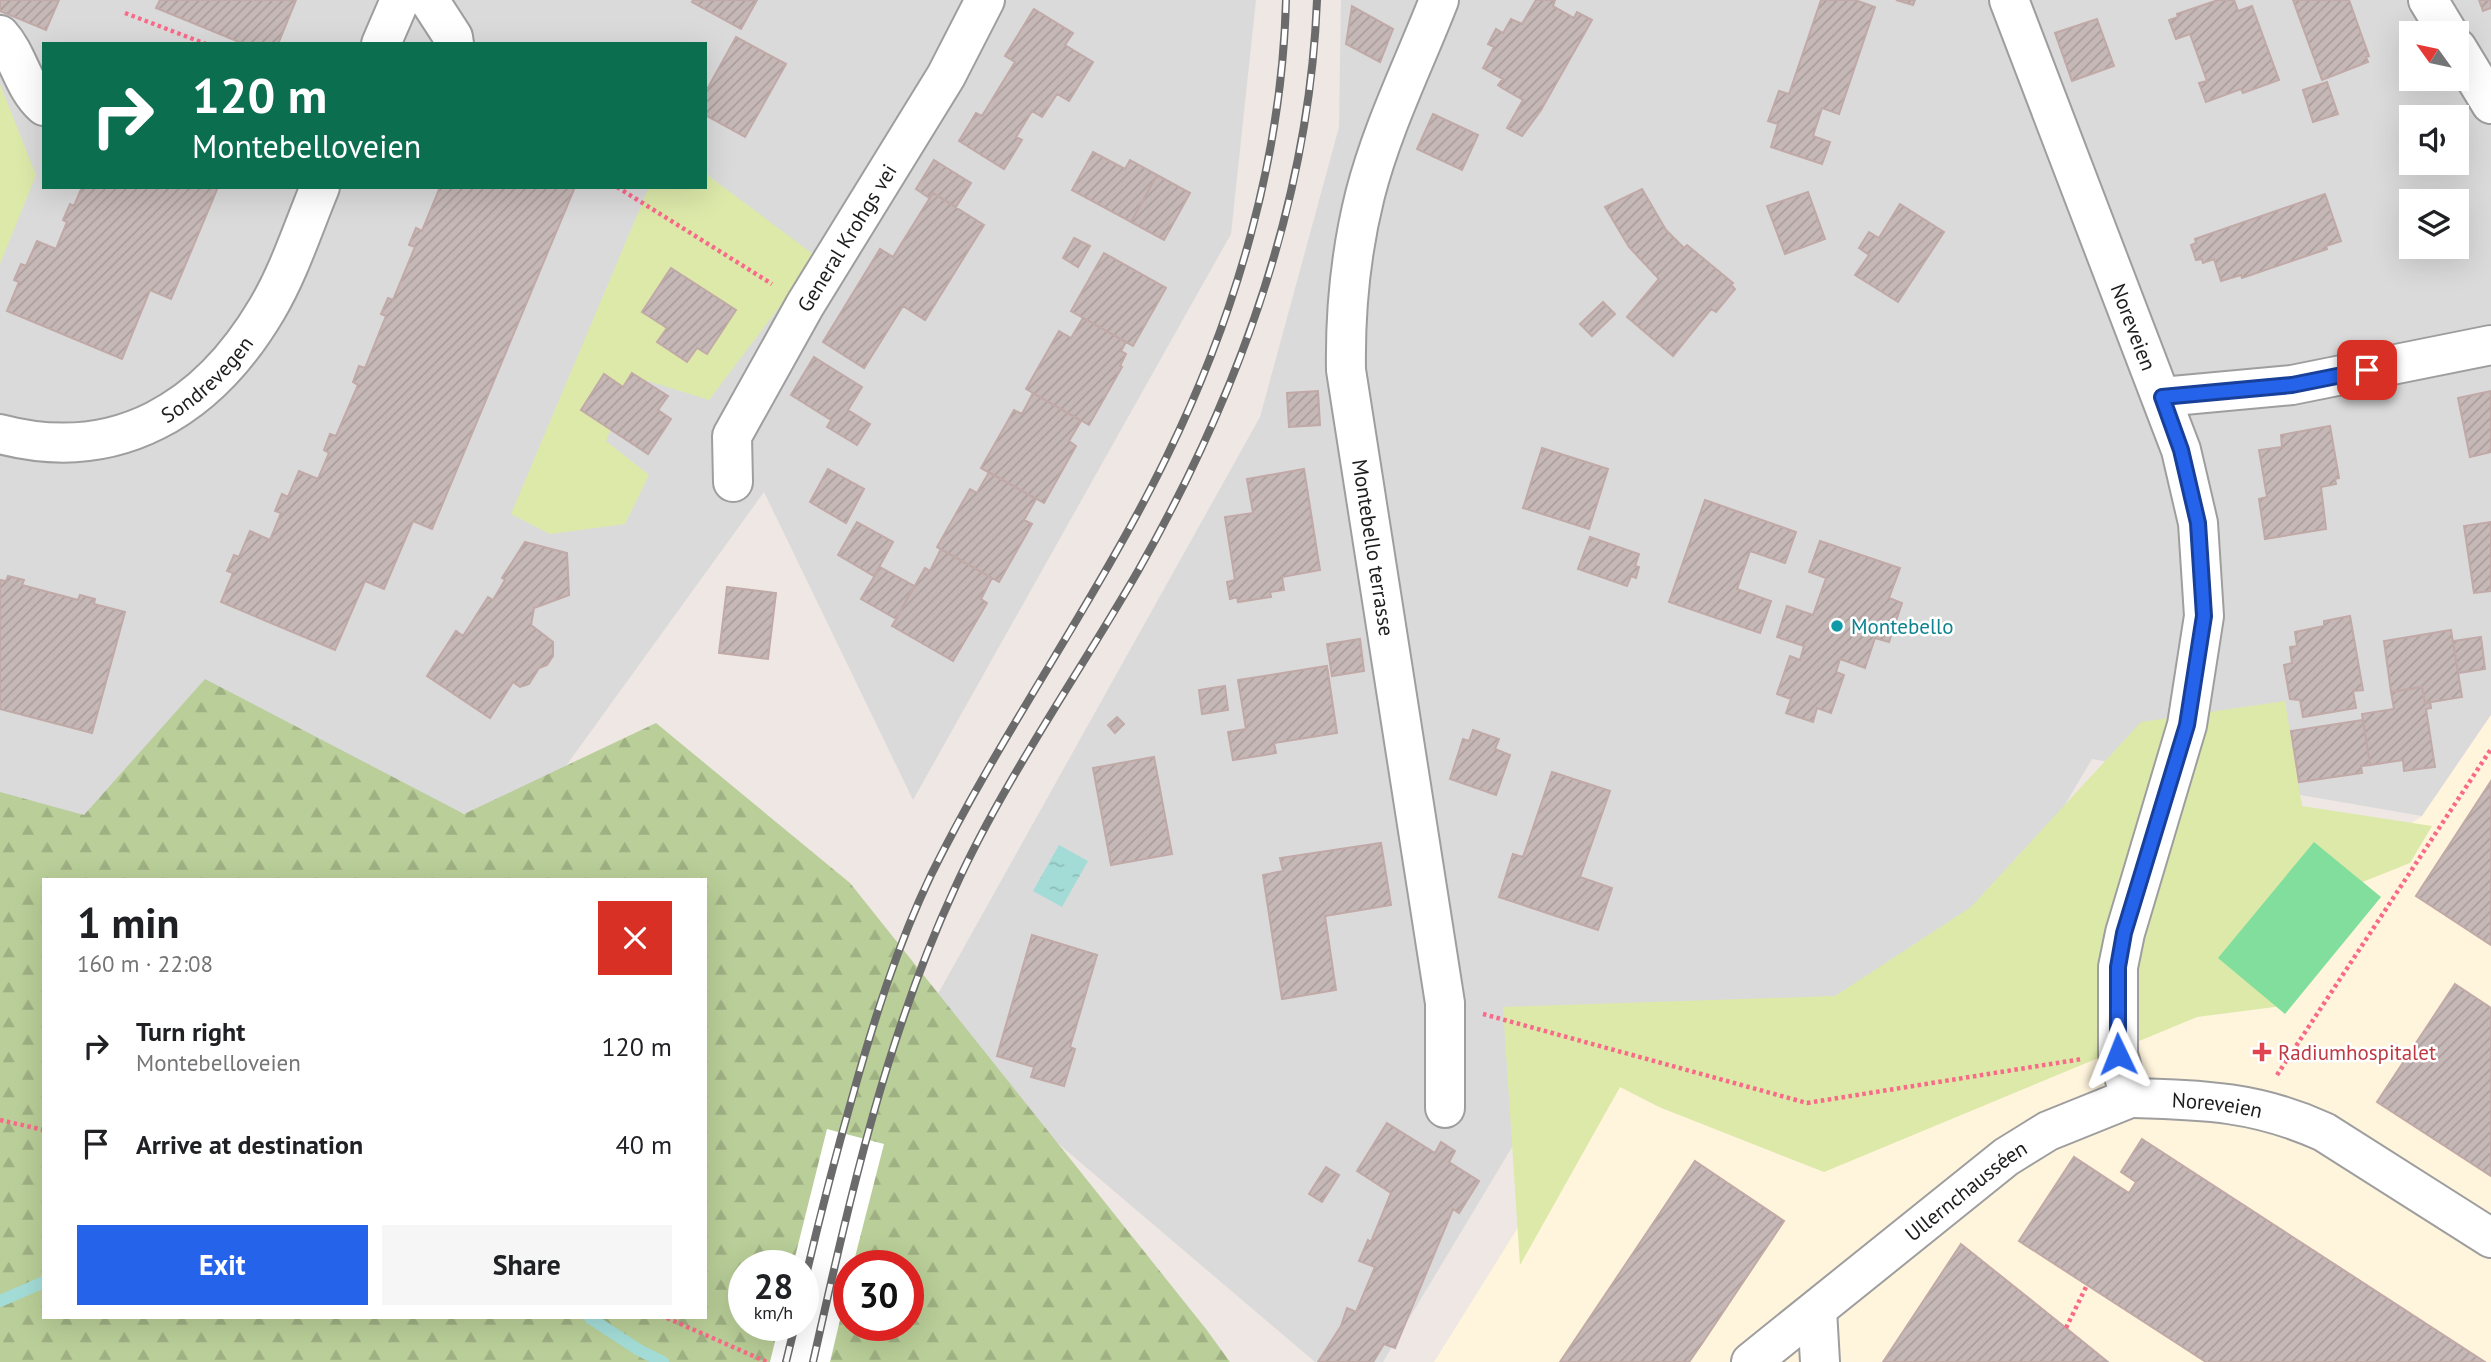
<!DOCTYPE html>
<html lang="en">
<head>
<meta charset="utf-8">
<style>
  :root { --surface:#fff; --page:#f6f6f6; --text:#202124; --muted:#757577; --accent:#2563eb }
  body { margin:0; font-family:"PT Sans",sans-serif; background:var(--page); color:var(--text); height:100vh; display:flex; flex-direction:column; font-size:26px; white-space:nowrap }
  * { box-sizing:border-box; margin:0 }
  p { font-size:23px; color:var(--muted) }
  .icon { flex:none; width:38px; height:38px; fill:none; stroke:currentColor; stroke-width:2; stroke-linecap:round; stroke-linejoin:round }
  .map { position:relative; flex:1; overflow:hidden }
  .drawer { position:absolute; left:42px; top:878px; width:665px; height:441px; display:flex; flex-direction:column; background:var(--surface); border-radius:0px; box-shadow:0 7px 28px #0002 }
  .drawer>* { flex:none }
  .hud { position:absolute; left:42px; top:42px; width:665px; height:147px; border-radius:0px; box-shadow:0 7px 28px #0002; background:#0b6e4f; color:#fff; overflow:hidden }
  .needle { width:46px; rotate:303deg }
  .fabs { position:absolute; left:2399px; top:21px; display:grid; gap:14px }
  .fabs a { display:grid; place-items:center; width:70px; height:70px; border-radius:0px; background:var(--surface); box-shadow:0 7px 28px #0002; font-size:35px }
  .speed { position:absolute; left:728px; top:1250px; display:flex; gap:14px; font-size:35px; font-weight:700; text-align:center }
  .speed>* { display:grid; place-content:center; width:91px; height:91px; border-radius:50%; background:var(--surface); box-shadow:0 7px 28px #0002; line-height:1 }
  .speed small { font-size:18px; font-weight:400 }
  .speed .limit { border:10px solid #d22; background:#fff; color:#111 }
  .pin { position:absolute; display:grid; place-items:center; width:60px; height:60px; color:#fff; margin:-30px; border-radius:14px; box-shadow:0 4px 10px #0006 }
  .me { position:absolute; width:77px; margin:-38px; rotate:358deg; stroke-linejoin:round; filter:drop-shadow(0 0 5px #0008) }
  .turn { display:flex; align-items:center; gap:24px; height:147px; padding:0 35px; font-size:32px }
  .turn .icon { width:91px; height:91px; stroke-width:2.5 }
  .turn b { display:block; font-size:49px; line-height:60px }
  .round { display:grid; place-items:center; flex:none; width:74px; height:74px; border-radius:0px; background:var(--page) }
  .head { display:flex; align-items:center; justify-content:space-between; height:119px; padding:0 35px }
  h1 { font-size:42px; font-weight:700; line-height:52px }
  .button { display:flex; gap:14px; margin-top:auto; padding:14px 35px }
  .button a { flex:1; height:80px; border-radius:0px; background:var(--accent); color:#fff; font-size:28px; font-weight:700; line-height:80px; text-align:center }
  .button a+a { background:var(--page); color:var(--text) }
  ul { padding:0; list-style:none }
  li { display:flex; align-items:center; gap:21px; height:98px; padding:0 35px }
  li div { flex:1 }
  li b { display:block; font-size:26px }
  li em { font-style:normal }
  .map>svg:first-child { display:block }
</style>
</head>
<body>
<div class="map">
<svg width="2491" height="1362" viewBox="0 0 2491 1362">
  <defs>
    <pattern id="forest-firs" width="22" height="20" patternUnits="userSpaceOnUse" patternTransform="scale(1.75)"><rect width="22" height="20" fill="#b9ce98"/><path d="M5 1l3.5 6h-7zM16 11l3.5 6h-7z" fill="#9fb083"/></pattern>
    <pattern id="water-ripples" width="26" height="14" patternUnits="userSpaceOnUse" patternTransform="scale(1.75)"><rect width="26" height="14" fill="#a3dcd7"/><path d="M2 4q2-2 4 0t4 0M15 11q2-2 4 0t4 0" fill="none" stroke="#8cbcb8"/></pattern>
    <pattern id="building-hatch" width="6" height="6" patternUnits="userSpaceOnUse" patternTransform="scale(1.75)"><rect width="6" height="6" fill="#c6b8b7"/><path d="M-1 1l2-2M0 6l6-6M5 7l2-2" fill="none" stroke="#aa9e9d"/></pattern>
  </defs>
  <rect width="100%" height="100%" fill="#eee7e3"/>
  <!-- residential -->
  <path fill="#dbdadb" fill-rule="evenodd" d="M0,0H1256L1231,234L913,800L764,492L524,824L175,760L95,871L0,841ZM44,44H705V187H44Z
    M1341,0H2491V715L2422,816L2092,759L1986,938L1831,1032L1572,1047L1383,1362H1315L920,1026L1260,417L1339,127ZM2412,33H2457V79H2412ZM2412,117H2457V163H2412ZM2412,201H2457V247H2412Z"/>
  <!-- education -->
  <path fill="#fff4dc" d="M2491,715V1362H1434L1615,1072L2108,1031L2422,816Z"/>
  <!-- grass -->
  <path fill="#dce9a9" d="M0,84L36,175L0,264Z
    M705,171L710,177L817,257L709,400L632,376L606,441L649,475L625,524L550,534L511,514L649,187H705Z
    M2285,701L2302,806L2432,826L2410,863L2355,885L2289,1005L2197,1017L1824,1172L1659,1107L1620,1087L1520,1265L1503,1007L1835,996L1971,907L2141,722Z"/>
  <!-- forest -->
  <path fill="url(#forest-firs)" fill-rule="evenodd" d="M205,679L464,814L656,723L850,883L1206,1329L1230,1362H0V792L84,815ZM44,880H705V1318H44ZM744,1265H803V1325H744ZM849,1265H908V1325H849Z"/>
  <!-- pitch -->
  <path fill="#81de9d" d="M2314,842L2381,897L2285,1014L2218,958Z"/>
  <!-- water -->
  <path fill="url(#water-ripples)" d="M1059,845L1088,861L1062,907L1033,891Z"/>
  <!-- pier -->
  <path fill="#fff" d="M827,1129L884,1144L853,1265H849V1282L830,1362H770L779,1325H803V1265H793Z"/>
  <g fill="none" stroke-linecap="round" stroke-linejoin="round">
    <!-- stream -->
    <path stroke="#a3dcd7" stroke-width="12" d="M0,1301L44,1282
      M590,1318L639,1350L663,1362"/>
  </g>
  <!-- building -->
  <path fill="url(#building-hatch)" stroke="#c0a9a6" stroke-width="2" d="M0,0H59L46,30L0,11Z
    M160,0H296L278,44H244L156,8Z
    M693,0H757L741,29L692,2Z
    M1536,0H1555L1553,6L1574,18L1577,12L1592,20L1541,110L1522,136L1507,128L1523,100L1502,88L1498,85L1503,79L1483,68L1494,47L1488,44L1496,29L1503,33L1511,19L1522,24Z
    M1821,0H1855L1875,7L1839,114L1822,108L1813,136L1830,142L1822,164L1771,147L1778,124L1768,121L1779,91L1789,94Z
    M1896,0H1915L1913,5Z
    M2218,0H2234L2238,11L2252,6L2279,80L2243,93L2241,89L2206,102L2199,83L2207,81L2190,34L2176,39L2169,20L2178,17L2177,14Z
    M2293,0H2349L2369,56L2366,57L2368,62L2322,80Z
    M2479,0H2491V8L2483,11Z
    M1352,6L1393,29L1380,62L1346,44Z
    M1034,9L1073,33L1065,45L1093,62L1069,101L1057,94L1042,117L1032,111L1016,137L1022,140L1004,169L959,141L976,113L982,116L1015,62L1005,56Z
    M2097,19L2114,66L2072,81L2055,33Z
    M736,37L786,64L745,137L705,115V93Z
    M2327,82L2338,114L2313,122L2303,90Z
    M1433,114L1478,135L1462,170L1417,149Z
    M1093,152L1125,169L1130,160L1157,175L1131,222L1072,190Z
    M934,160L971,183L956,207L933,193L929,198L916,189Z
    M1157,175L1190,193L1164,240L1131,222Z
    M82,187H218L171,299L150,290L122,359L7,311L19,282L14,280L21,264L26,266L37,241L56,249L67,222L63,220L70,204L74,206Z
    M440,187H575L432,529L413,521L384,589L365,581L335,650L221,602L233,573L227,571L234,555L239,557L250,531L270,540L281,513L275,511L282,494L288,497L299,471L318,479L329,453L324,450L330,434L336,436L358,385L353,382L359,366L365,368L386,316L381,314L388,298L393,300L415,247L409,245L416,228L422,231Z
    M1642,189L1666,230L1684,248L1687,245L1733,283L1731,285L1735,289L1716,312L1711,309L1673,356L1627,317L1659,279L1629,247L1605,207Z
    M1808,192L1825,239L1785,254L1767,206Z
    M933,193L984,225L925,320L903,306L864,368L823,342L880,249L893,257Z
    M2325,194L2341,241L2326,246L2327,249L2242,278L2241,275L2221,281L2214,259L2203,263L2202,259L2196,260L2191,245L2196,243L2195,239Z
    M1900,204L1944,232L1898,302L1855,275L1869,255L1859,248L1869,232L1879,238Z
    M1074,238L1090,246L1078,267L1063,258Z
    M1104,253L1166,288L1133,346L1071,311Z
    M671,268L736,310L707,354L697,348L687,362L657,342L667,328L642,312Z
    M1603,302L1615,314L1592,336L1580,324Z
    M1083,318L1126,342L1121,351L1126,354L1120,366L1122,367L1089,425L1026,389L1059,331L1071,338Z
    M814,357L862,387L848,410L870,424L857,445L827,427L831,420L791,395Z
    M632,373L668,396L658,410L671,419L648,454L581,410L604,374L623,387Z
    M1318,391L1320,425L1289,427L1287,393Z
    M2491,391V452L2470,457L2458,398Z
    M1033,393L1081,421L1069,441L1076,446L1044,503L981,468L1014,410L1022,414Z
    M2330,426L2339,478L2335,479L2336,484L2321,487L2326,529L2265,539L2259,499L2267,497L2259,450L2282,447L2281,435Z
    M1542,448L1608,469L1589,529L1523,508Z
    M828,469L864,489L846,523L810,502Z
    M1304,469L1320,570L1282,577L1284,590L1270,592L1271,597L1238,602L1237,597L1230,599L1227,582L1235,580L1225,517L1253,513L1247,479Z
    M989,472L1036,499L1024,520L1032,524L999,582L937,547L970,489L977,493Z
    M1705,500L1796,532L1785,563L1750,551L1737,589L1771,601L1760,633L1669,602Z
    M857,522L893,542L874,576L838,555Z
    M2491,522V591L2474,593L2464,526Z
    M1590,537L1639,554L1635,566L1639,567L1636,578L1631,576L1627,586L1578,569Z
    M1820,541L1900,568L1889,598L1902,603L1889,642L1875,638L1865,668L1840,659L1836,672L1844,675L1831,713L1817,708L1813,722L1786,713L1791,699L1777,694L1790,656L1800,660L1804,646L1777,637L1787,606L1813,615L1826,578L1809,572Z
    M525,542L567,553L569,595L534,608L531,625L553,642V656L547,665L539,668L529,684L520,687L513,682L490,718L427,676L456,631L463,636L488,597L493,600L505,580L502,578Z
    M941,549L992,578L981,599L987,603L953,661L892,626L925,568L930,571Z
    M880,567L914,586L896,619L861,599Z
    M8,576L24,580L22,585L78,600L80,595L95,599L94,604L125,612L92,733L0,709V580L6,581Z
    M727,587L776,593L768,659L719,653Z
    M2350,616L2363,690L2353,691L2356,708L2303,717L2300,700L2290,699L2284,665L2292,663L2290,647L2297,646L2295,632L2324,626V621Z
    M2451,630L2462,697L2425,703L2422,687L2391,692L2384,641Z
    M2481,637L2485,669L2458,673L2453,641Z
    M1360,639L1364,671L1332,676L1327,644Z
    M1327,666L1337,733L1274,743L1276,753L1233,760L1228,732L1246,729L1238,680Z
    M1225,686L1228,710L1202,714L1199,690Z
    M2422,687L2425,703L2430,702L2431,708L2426,709L2435,767L2404,771L2403,760L2370,765L2362,714L2394,709L2391,692Z
    M1117,717L1124,724L1115,733L1108,725Z
    M2363,720L2370,765L2361,766L2362,773L2299,782L2291,731Z
    M1473,730L1499,739L1495,749L1510,755L1496,795L1450,779L1463,739L1469,741Z
    M1154,757L1172,854L1111,865L1093,768Z
    M1552,772L1610,791L1580,877L1612,888L1598,930L1499,897L1513,854L1523,857Z
    M2491,781V945L2416,896Z
    M1381,843L1391,905L1325,916L1336,990L1282,999L1263,875L1283,871L1280,858Z
    M1032,935L1097,955L1070,1047L1075,1049L1064,1086L1031,1077L1034,1067L997,1056Z
    M2455,984L2491,1008V1176L2377,1102Z
    M1387,1123L1435,1153L1441,1142L1455,1151L1449,1162L1479,1181L1459,1213L1453,1209L1395,1348L1384,1344L1373,1362H1318L1341,1326L1347,1308L1356,1312L1375,1267L1359,1261L1368,1240L1371,1242L1391,1193L1357,1171Z
    M2142,1139L2485,1362H2206L2019,1241L2074,1157L2129,1193L2136,1182L2121,1172Z
    M1695,1161L1784,1221L1701,1345L1689,1362H1560Z
    M1695,1161L1784,1221L1701,1345L1689,1362H1560Z
    M1326,1167L1339,1175L1322,1202L1309,1194Z
    M1961,1244L2066,1328L2108,1362H1883Z"/>
  <g fill="none" stroke-linecap="round" stroke-linejoin="round">
    <defs>
      <g id="minor">
        <path d="M429,0L453,37L454,44"/>
        <path id="s1" d="M1439,0C1414,64 1382,128 1365,195C1350,255 1345,309 1346,370L1445,1003V1108"/>
        <path id="s2" d="M2009,0L2181,450L2198,523L2204,616L2187,725L2125,933L2118,967V1054L2130,1098C2203,1100 2256,1101 2324,1132L2491,1238"/>
        <path d="M2428,0L2448,33"/>
        <path d="M0,35C19,56 22,86 44,106"/>
        <path d="M381,44L400,0"/>
        <path d="M2457,48L2491,104"/>
        <path d="M2162,397L2292,385L2491,345"/>
        <path id="s3" d="M0,434C117,465 208,409 267,309C289,272 303,228 320,187"/>
        <path id="s4" d="M733,482L732,436L805,305L946,76L985,0"/>
        <path d="M1817,1310L1820,1362"/>
        <path id="s5" d="M1751,1362L2006,1157L2048,1131L2130,1098"/>
      </g>
    </defs>
    <!-- minor casing -->
    <use href="#minor" stroke="#9e9e9e" stroke-width="42"/>
    <!-- path -->
    <path stroke="#f96a88" stroke-width="4.5" stroke-dasharray="3.5 3.5" stroke-linecap="butt" d="M125,13L206,44
      M617,187L772,284
      M1483,1014L1807,1103L2082,1059
      M2277,1075L2491,749
      M0,1120L44,1130
      M667,1318L767,1362
      M2066,1328L2087,1285"/>
    <!-- minor -->
    <use href="#minor" stroke="#fff" stroke-width="38"/>
    <defs>
      <path id="rail" d="M803,1288C818,1224 834,1161 852,1098C873,1023 897,946 931,875C1002,731 1097,600 1167,456C1236,315 1282,157 1286,0
        M786,1362L795,1325
        M813,1362C849,1202 885,1039 954,890C1005,778 1077,677 1138,571C1238,395 1309,204 1317,0"/>
    </defs>
    <!-- rail casing -->
    <use href="#rail" stroke="#6b6b6b" stroke-width="8"/>
    <!-- rail -->
    <use href="#rail" stroke="#fff" stroke-width="5" stroke-dasharray="16" stroke-linecap="butt"/>
  </g>
  <g fill="none" stroke-linecap="round" stroke-linejoin="round">
    <defs>
      <path id="route" d="M2118,1054V967L2124,933L2187,725L2204,616L2198,523L2181,450L2162,397L2292,385L2367,370"/>
    </defs>
    <!-- route casing -->
    <use href="#route" stroke="#184099" stroke-width="18"/>
    <!-- route -->
    <use href="#route" stroke="#2563eb" stroke-width="12"/>
  </g>
  <!-- markers -->
  <circle fill="#0f9aa8" stroke="#fff" stroke-width="2.5" cx="1837" cy="626" r="7"/>
  <path fill="#e0444e" stroke="#fff" stroke-width="2.5" d="M2258.5 1041.5h7v7h7v7h-7v7h-7v-7h-7v-7h7z"/>
  <g text-anchor="middle" dominant-baseline="central" stroke-width="5" stroke-linejoin="round" paint-order="stroke">
    <!-- street labels -->
    <g font-size="21" fill="#1d1d1d" stroke="#fff">
      <text stroke="none"><textPath href="#s4" startOffset="275">General Krohgs vei</textPath></text>
      <text stroke="none"><textPath href="#s2" startOffset="350">Noreveien</textPath></text>
      <text stroke="none"><textPath href="#s3" startOffset="226">Sondrevegen</textPath></text>
      <text stroke="none"><textPath href="#s1" startOffset="565">Montebello terrasse</textPath></text>
      <text stroke="none"><textPath href="#s2" startOffset="1232">Noreveien</textPath></text>
      <text stroke="none"><textPath href="#s5" startOffset="275">Ullernchausséen</textPath></text>
    </g>
    <!-- culture labels -->
    <g font-size="21" fill="#0d838f" stroke="#fff" text-anchor="start">
      <text x="1851" y="626">Montebello</text>
    </g>
    <!-- health labels -->
    <g font-size="21" fill="#be3a42" stroke="#fff" text-anchor="start">
      <text x="2278" y="1052">Radiumhospitalet</text>
    </g>
  </g>
</svg>
<div class="fabs">
<a><svg class="needle" viewBox="-14 -14 28 28"><path d="M0-13l5 13h-10z" fill="#e53935"/><path d="M0 13l5-13h-10z" fill="#757577"/></svg></a>
<a><svg class="icon" aria-label="sound" viewBox="0 0 24 24"><path d="M4 9h4l5-4v14l-5-4H4zM17 9q2 3 0 6"/></svg></a>
<a><svg class="icon" aria-label="layers" viewBox="0 0 24 24"><path d="M12 4l9 5-9 5-9-5zM3 14l9 5 9-5"/></svg></a>
</div>
<div class="speed"><div>28<small>km/h</small></div><div class="limit">30</div></div>
<div class="pin" style="left:2367px;top:370px;background:#d93025"><svg class="icon" aria-label="arrive" viewBox="0 0 24 24"><path d="M6 21V4h12l-3 4 3 4H6"/></svg></div>
<svg class="me" style="left:2118px;top:1054px" viewBox="-20 -20 40 40"><path d="M0-17L14 15 0 8-14 15z" fill="#2563eb" stroke="#fff" stroke-width="4"/></svg>
<div class="hud">
<div class="turn"><svg class="icon" aria-label="right" viewBox="0 0 24 24"><path d="M7 20v-9h11M14 6l5 5-5 5"/></svg><div><b>120 m</b>Montebelloveien</div></div>
</div>
<section class="drawer">
<div class="head"><div><h1>1 min</h1><p>160 m · 22:08</p></div><a class="round" style="background:#d93025;color:#fff"><svg class="icon" aria-label="close" viewBox="0 0 24 24"><path d="M6 6l12 12M18 6L6 18"/></svg></a></div>
<ul>
<li><svg class="icon" aria-label="right" viewBox="0 0 24 24"><path d="M7 20v-9h11M14 6l5 5-5 5"/></svg><div><b>Turn right</b><p>Montebelloveien</p></div><em>120 m</em></li>
<li><svg class="icon" aria-label="arrive" viewBox="0 0 24 24"><path d="M6 21V4h12l-3 4 3 4H6"/></svg><div><b>Arrive at destination</b></div><em>40 m</em></li>
</ul>
<div class="button"><a>Exit</a><a>Share</a></div>
</section>
</div>
</body>
</html>
